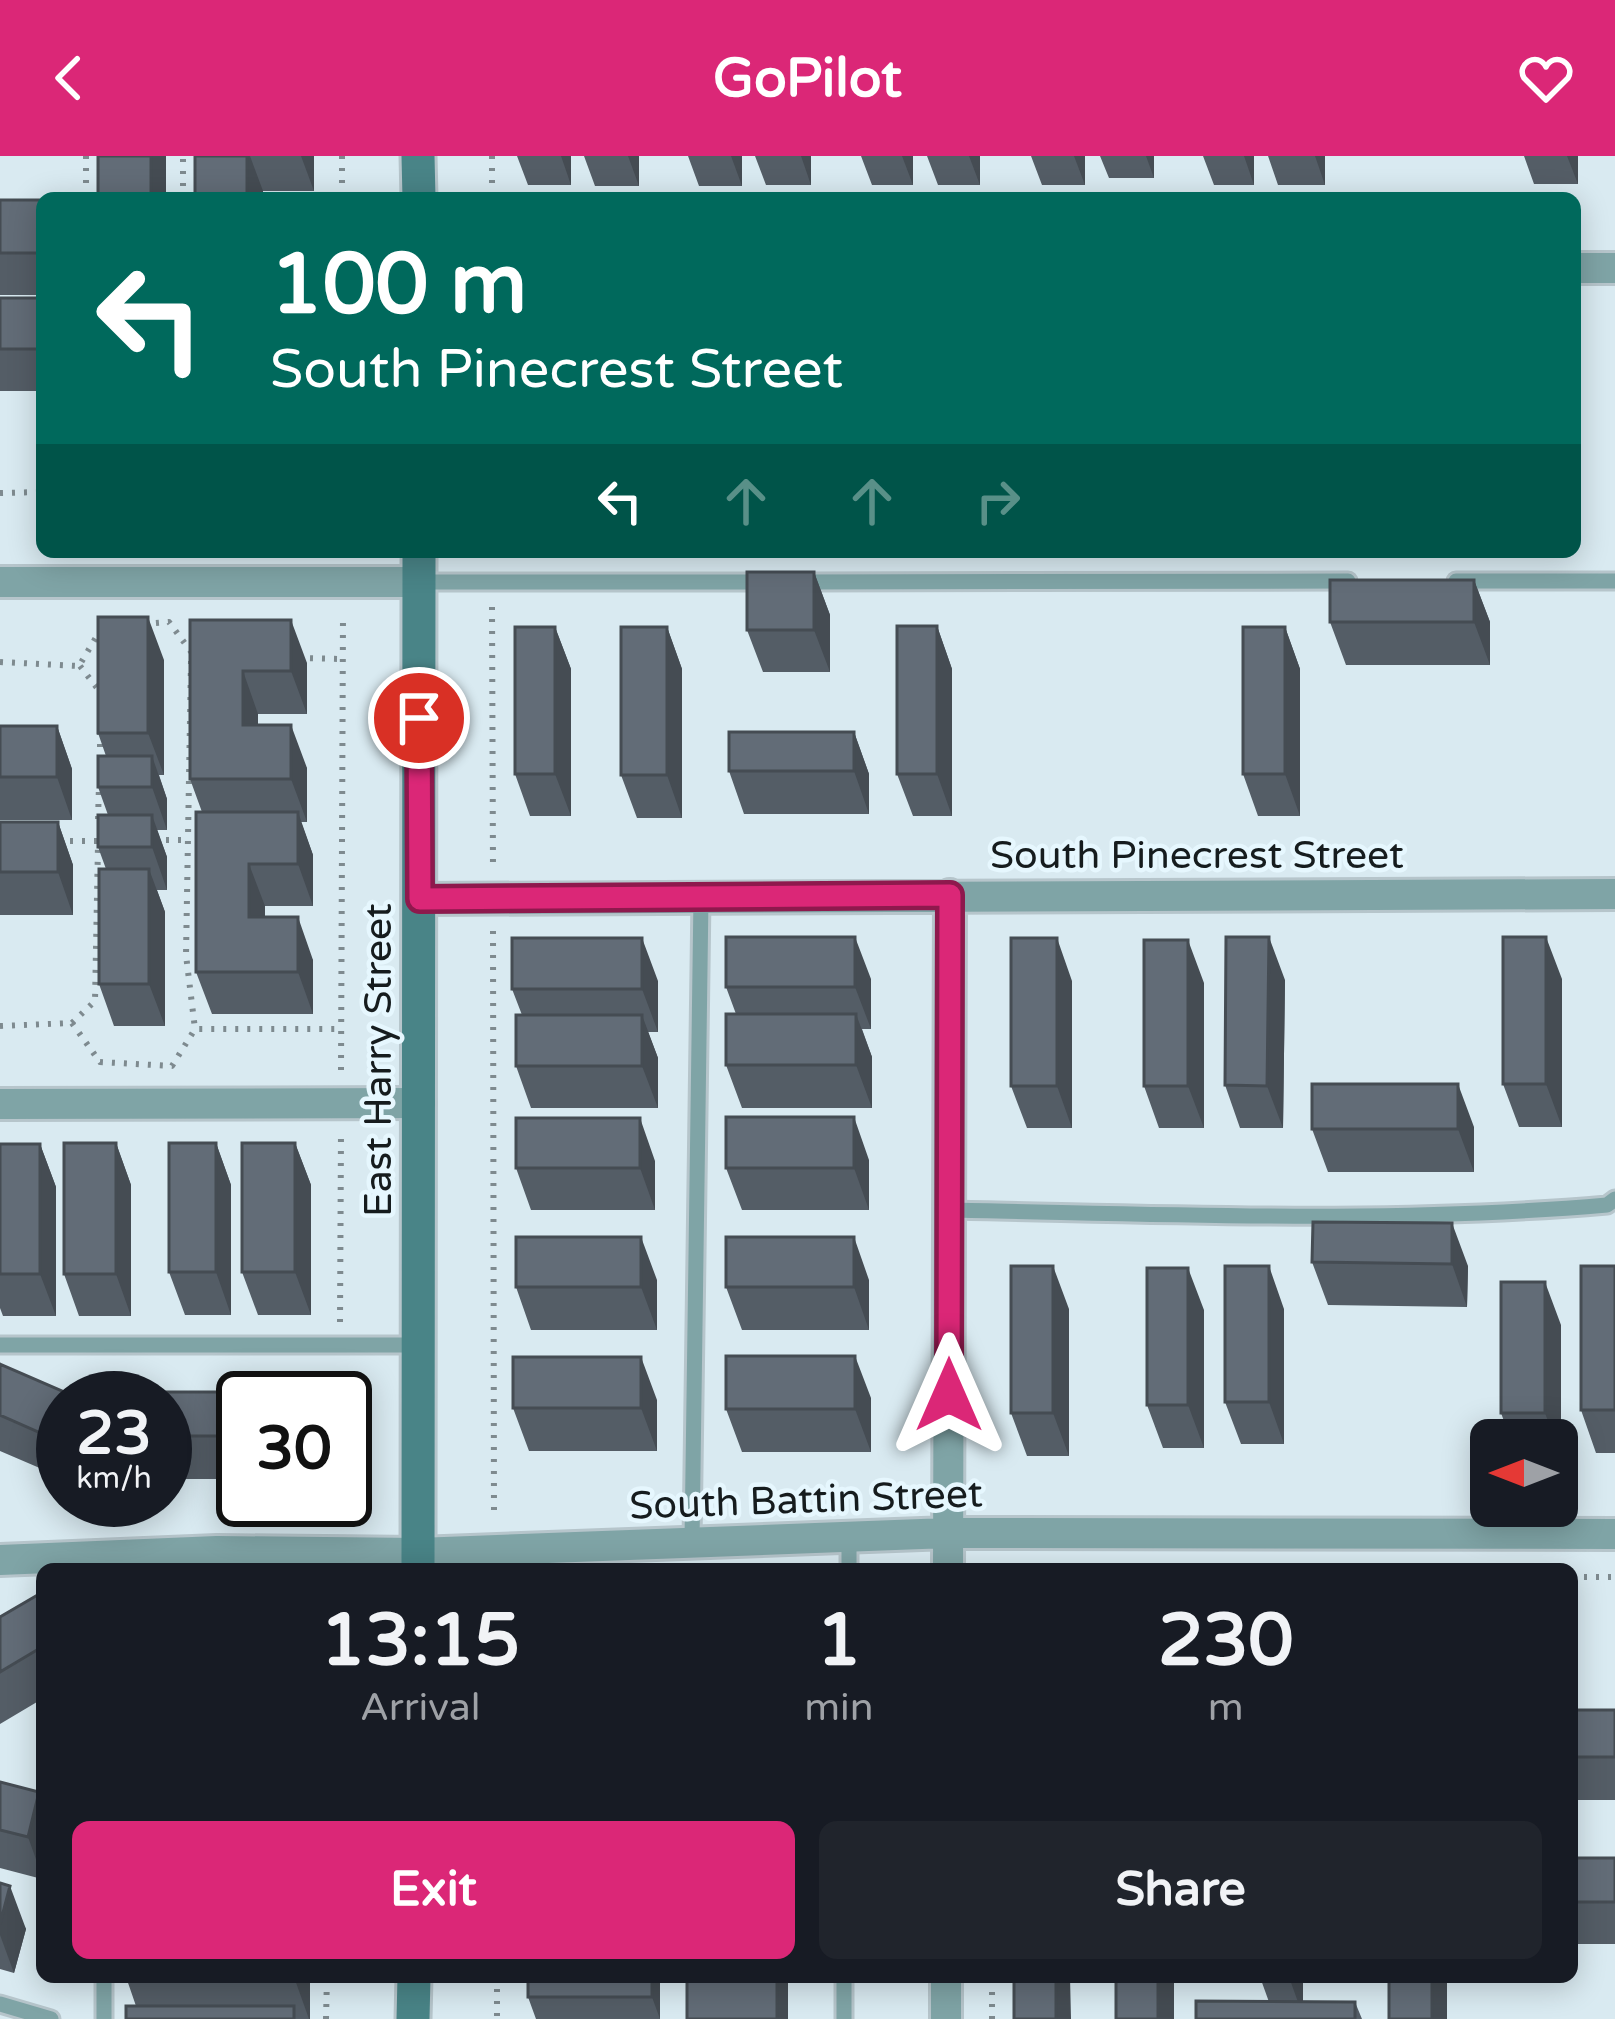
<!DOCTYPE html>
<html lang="en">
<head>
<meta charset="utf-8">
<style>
  :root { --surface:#171b24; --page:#20242c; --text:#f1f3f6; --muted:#9ea1a6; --accent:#db2777 }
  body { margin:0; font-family:"Varela Round",sans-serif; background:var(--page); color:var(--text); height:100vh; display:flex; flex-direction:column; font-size:45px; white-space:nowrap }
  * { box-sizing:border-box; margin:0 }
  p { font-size:39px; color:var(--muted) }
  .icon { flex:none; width:66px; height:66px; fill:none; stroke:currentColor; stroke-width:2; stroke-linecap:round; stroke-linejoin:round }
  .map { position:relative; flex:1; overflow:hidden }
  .drawer { position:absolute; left:36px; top:1407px; width:1542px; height:420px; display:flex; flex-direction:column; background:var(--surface); border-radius:18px; box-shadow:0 6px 30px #0003 }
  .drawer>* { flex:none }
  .guide { position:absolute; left:36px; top:36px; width:1545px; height:366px; border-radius:18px; box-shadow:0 6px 30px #0003; background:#00695c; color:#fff; overflow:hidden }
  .needle { width:78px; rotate:270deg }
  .buttons { position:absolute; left:1470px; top:1263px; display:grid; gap:24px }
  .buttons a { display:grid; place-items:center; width:108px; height:108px; border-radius:18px; background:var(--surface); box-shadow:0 6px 30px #0003; font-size:60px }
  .speed { position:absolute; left:36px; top:1215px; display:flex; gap:24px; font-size:60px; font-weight:700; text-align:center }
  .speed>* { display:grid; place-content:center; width:156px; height:156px; border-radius:50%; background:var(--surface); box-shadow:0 6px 30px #0003; line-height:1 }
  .speed small { font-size:30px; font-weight:400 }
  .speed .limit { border:6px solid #111; border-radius:18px; background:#fff; color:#111 }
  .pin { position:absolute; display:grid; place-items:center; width:102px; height:102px; color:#fff; margin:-51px; border:6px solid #fff; border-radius:50%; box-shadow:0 3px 12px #0007 }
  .me { position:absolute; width:132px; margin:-66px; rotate:0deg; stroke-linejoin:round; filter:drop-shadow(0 0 9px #0008) }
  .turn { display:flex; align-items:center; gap:42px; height:252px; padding:0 36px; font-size:54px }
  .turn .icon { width:156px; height:156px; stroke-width:2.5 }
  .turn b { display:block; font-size:84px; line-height:102px }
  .lanes { display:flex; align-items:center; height:114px; padding:0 36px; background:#0003; justify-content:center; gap:60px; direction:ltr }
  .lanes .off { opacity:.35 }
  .eta { display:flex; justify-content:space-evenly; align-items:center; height:204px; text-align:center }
  .eta b { font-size:72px; font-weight:800; line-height:84px }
  .action { display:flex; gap:24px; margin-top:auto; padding:24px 36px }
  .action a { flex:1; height:138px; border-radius:18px; background:var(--accent); color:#fff; font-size:48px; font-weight:800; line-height:138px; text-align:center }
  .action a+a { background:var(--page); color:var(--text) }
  header { display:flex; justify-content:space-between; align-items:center; height:156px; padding:0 36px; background:var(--accent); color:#fff; font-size:54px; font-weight:800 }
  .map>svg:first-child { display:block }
</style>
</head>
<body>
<header><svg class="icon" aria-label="back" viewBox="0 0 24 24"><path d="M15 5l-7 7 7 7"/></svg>GoPilot<svg class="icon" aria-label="heart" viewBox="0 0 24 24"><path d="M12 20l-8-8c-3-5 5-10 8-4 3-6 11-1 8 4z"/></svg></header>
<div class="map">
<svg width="1615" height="1863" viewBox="0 0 1615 1863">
  <rect width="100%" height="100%" fill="#d9eaf1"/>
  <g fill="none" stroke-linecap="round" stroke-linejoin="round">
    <defs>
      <path id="service" d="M1456,425H1615
        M419,426H766
        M802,426L1348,425
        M949,1054C1168,1058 1388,1068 1607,1049L1615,1043
        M0,1189H417
        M692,1385L701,741
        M849,1413V1380
        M0,1848L51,1863
        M104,1863V1821
        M844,1863V1821"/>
      <path id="minor" d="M1575,112H1615
        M0,426H419
        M420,743L1615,738
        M0,948L420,947
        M0,1404L217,1395L418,1397L948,1377L1615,1378
        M948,1413L950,739
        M946,1863V1821"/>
      <path id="secondary" d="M418,0L419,42
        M418,1413L419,396
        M413,1863L414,1821"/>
    </defs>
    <!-- service casing -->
    <use href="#service" stroke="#b6c5cb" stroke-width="21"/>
    <!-- minor casing -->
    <use href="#minor" stroke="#b6c5cb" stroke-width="36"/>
    <!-- secondary casing -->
    <use href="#secondary" stroke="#b6c5cb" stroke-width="39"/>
    <!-- path -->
    <path stroke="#7e8a8f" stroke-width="6" stroke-dasharray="3 9" stroke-linecap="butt" d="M86,0V42
      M342,0V42
      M492,0V42
      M183,42V0
      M0,337L42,336
      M492,451L493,713
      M144,468L169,466L195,501
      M298,502L342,503
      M191,505L186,799L195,873
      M0,506L79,510L101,473
      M80,510L101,537
      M100,603V575
      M98,663L99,629
      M154,684H187
      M58,685H99
      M493,775L494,1361
      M72,867L95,845L98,689
      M0,870L72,867L100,906L172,910L195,873H340
      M341,914L343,460
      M340,1166L341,976
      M340,1242V1210
      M339,1364L340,1344
      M1572,1421H1615
      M497,1821V1863
      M326,1863L327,1821
      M992,1863V1821"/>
    <!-- service -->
    <use href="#service" stroke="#7fa4a6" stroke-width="15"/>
    <!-- minor -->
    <use href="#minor" stroke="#7fa4a6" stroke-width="30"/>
    <!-- secondary -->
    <use href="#secondary" stroke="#498487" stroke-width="33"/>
  </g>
  <!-- wall -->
  <path fill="#545d66" d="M195,0H314V35H263V42Z
    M517,0H571V29H528Z
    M584,0H639V30H595Z
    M688,0H742V30H699Z
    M755,0H811V29H766Z
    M861,0H913V29H872Z
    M927,0H980V29H938Z
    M1031,0H1085V29H1042Z
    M1100,0H1154V22H1109Z
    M1203,0H1254V29H1214Z
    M1268,0H1325V29H1278Z
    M1524,0H1578V28H1534Z
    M0,44H42V139H0Z
    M0,142H42V235H0Z
    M814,416L830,459V516H763L747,474Z
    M1474,424L1490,466V509H1346L1330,466Z
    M190,464L307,507V558H258V569L307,612V666H301L313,699V750H265V761L313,804V858H212L196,816L202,656L190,623Z
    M937,470L952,513V660H913L897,618Z
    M555,471L571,513V660H530L515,618Z
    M667,471L682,513V662H637L621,619Z
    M1285,471L1300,513V660H1258L1243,618Z
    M164,504V619H159L167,643V674H157L167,701V734H157L165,756V870H114L99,828L106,713L98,691L108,659L98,631L106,600L98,577Z
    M0,570H57L72,613V664H0Z
    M854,576L869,618V658H744L729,615Z
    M0,666H58L73,709V759H0Z
    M871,823V873H862L872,901V952H742L726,909L736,858L726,831Z
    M1562,823V971H1519L1503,928Z
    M1285,824L1283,972H1240L1225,929Z
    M658,825V876H648L658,902V952H531L516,910L522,859L512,833Z
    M1072,825V972H1027L1011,930Z
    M1204,827V972H1159L1144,930Z
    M1474,971V1016H1328L1312,973Z
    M116,987L131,1029V1160H79L64,1118Z
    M216,987L231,1029V1159H185L169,1116Z
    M295,987L311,1029V1159H258L242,1116Z
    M0,988H40L56,1031V1160H3L0,1152Z
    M869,1004V1054H742L726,1012Z
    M655,1005V1054H531L516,1012Z
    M1313,1066L1468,1110L1467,1151L1328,1149L1312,1106Z
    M1615,1110V1297H1596L1581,1254Z
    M657,1124V1174H531L516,1131Z
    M869,1124V1174H742L726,1131Z
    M1069,1153V1300H1027L1011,1257Z
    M1284,1153V1288H1241L1225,1246Z
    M1204,1154V1292H1163L1147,1249Z
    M1561,1169V1300H1557V1284H1511L1501,1257Z
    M0,1208L63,1242V1322L0,1295Z
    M165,1242H243V1323H165Z
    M871,1242V1296H742L726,1253Z
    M657,1244V1295H529L513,1252Z
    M42,1439V1543L0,1568V1461Z
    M1572,1554H1615V1644H1572Z
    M0,1626L42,1646V1723L0,1712Z
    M1572,1702H1615V1788H1572Z
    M0,1727L26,1773L14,1817L0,1813Z
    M126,1821H310V1863H126L136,1850Z
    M660,1821V1863H536L528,1841Z
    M1260,1821H1303V1846H1355L1362,1863H1196L1269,1846Z"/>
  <!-- shaded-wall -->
  <path fill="#454c53" d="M151,0H166V42H151Z
    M247,0H250L263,35V42H247Z
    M301,0H314V35Z
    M561,0H571V29Z
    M628,0H639V30Z
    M731,0H742V30Z
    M801,0H811V29Z
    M902,0H913V29Z
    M969,0H980V29Z
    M1074,0H1085V29Z
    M1146,0H1154V22Z
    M1244,0H1254V29Z
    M1315,0H1325V29Z
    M1567,0H1578V28Z
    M1575,196L1576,200V346L1575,342Z
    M814,416L830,459V516L814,474Z
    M1474,424L1490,466V509L1474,466Z
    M148,461L164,504V619L148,577Z
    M291,464L307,507V558L291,515Z
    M937,470L952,513V660L937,618Z
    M555,471L571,513V660L555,618Z
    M667,471L682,513V662L667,619Z
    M1285,471L1300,513V660L1285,618Z
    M243,515L258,558V612L243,569Z
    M291,569L307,612V666L291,623Z
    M57,570L72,613V664L57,621Z
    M854,576L869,618V658L854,615Z
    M152,600L167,643V674L152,631Z
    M298,656L313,699V750L298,708Z
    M152,659L167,701V734L152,691Z
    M58,666L73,709V759L58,716Z
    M249,708L265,750V804L249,761Z
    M149,713L165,756V870L149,828Z
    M298,761L313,804V858L298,816Z
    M855,781L871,823V873L855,831Z
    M1269,781L1285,824L1283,972L1267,930Z
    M1546,781L1562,823V971L1546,928Z
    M642,782L658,825V876L642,833Z
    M1057,782L1072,825V972L1057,930Z
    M1188,784L1204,827V972L1188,930Z
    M856,858L872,901V952L856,909Z
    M642,859L658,902V952L642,910Z
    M1458,928L1474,971V1016L1458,973Z
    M854,961L869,1004V1054L854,1012Z
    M640,962L655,1005V1054L640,1012Z
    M116,987L131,1029V1160L116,1118Z
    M216,987L231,1029V1159L216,1116Z
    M295,987L311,1029V1159L295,1116Z
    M40,988L56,1031V1160L40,1118Z
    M1452,1067L1468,1110L1467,1151L1452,1108Z
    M641,1081L657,1124V1174L641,1131Z
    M854,1081L869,1124V1174L854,1131Z
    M1053,1110L1069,1153V1300L1053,1257Z
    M1269,1110L1284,1153V1288L1269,1246Z
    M1188,1112L1204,1154V1292L1188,1249Z
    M1545,1126L1561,1169V1300L1557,1284H1555L1545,1257Z
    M855,1200L871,1242V1296L855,1253Z
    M641,1201L657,1244V1295L641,1252Z
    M63,1257V1312L52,1282Z
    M39,1636L42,1646V1720L28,1681Z
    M10,1730L26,1773L14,1817L0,1779V1768Z
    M294,1821H310V1863H309Z
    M652,1821H660V1863L652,1841Z
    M777,1821H788V1863H777Z
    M1056,1821H1070L1071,1863H1056Z
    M1158,1821H1174V1863H1158Z
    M1289,1821H1303V1860Z
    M1432,1821H1447V1863H1432Z"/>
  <!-- building -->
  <path fill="#626c77" stroke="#454c53" stroke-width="3" d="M98,0H151V42H98Z
    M195,0H247V42H195Z
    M0,44H42V97H0Z
    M0,142H42V193H0Z
    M747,416H814V474H747Z
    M1330,424H1474V466H1330Z
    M98,461H148V577H98Z
    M190,464H291V515H243V569H291V623H190Z
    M897,470H937V618H897Z
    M515,471H555V618H515Z
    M621,471H667V619H621Z
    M1243,471H1285V618H1243Z
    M0,570H57V621H0Z
    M729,576H854V615H729Z
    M98,600H152V631H98Z
    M196,656H298V708H249V761H298V816H196Z
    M98,659H152V691H98Z
    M0,666H58V716H0Z
    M99,713H149V828H99Z
    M726,781H855V831H726Z
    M1226,781H1269L1267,930L1225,929Z
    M1503,781H1546V928H1503Z
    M512,782H642V833H512Z
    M1011,782H1057V930H1011Z
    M1144,784H1188V930H1144Z
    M726,858H856V909H726Z
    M516,859H642V910H516Z
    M1312,928H1458V973H1312Z
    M726,961H854V1012H726Z
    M516,962H640V1012H516Z
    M64,987H116V1118H64Z
    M169,987H216V1116H169Z
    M242,987H295V1116H242Z
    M0,988H40V1118H0Z
    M1313,1066L1452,1067V1108L1312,1106Z
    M516,1081H641V1131H516Z
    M726,1081H854V1131H726Z
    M1011,1110H1053V1257H1011Z
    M1225,1110H1269V1246H1225Z
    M1581,1110H1615V1254H1581Z
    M1147,1112H1188V1249H1147Z
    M1501,1126H1545V1257H1501Z
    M726,1200H855V1253H726Z
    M513,1201H641V1252H513Z
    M0,1208L71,1239L69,1242H63V1257L52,1282L0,1259Z
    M123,1236H295V1242H243V1280H165V1242H123Z
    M1195,1412H1351V1413H1195Z
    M41,1437L42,1491L0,1516V1461Z
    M1572,1554H1615V1601H1572Z
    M0,1626L39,1636L28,1681L0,1674Z
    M1572,1702H1615V1746H1572Z
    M0,1727L10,1730L0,1768Z
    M528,1821H652V1841H528Z
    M687,1821H777V1863H687Z
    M1014,1821H1056V1863H1014Z
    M1116,1821H1158V1863H1116Z
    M1389,1821H1432V1863H1389Z
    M1196,1845L1355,1846V1863H1196Z
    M126,1850H294V1863H126Z"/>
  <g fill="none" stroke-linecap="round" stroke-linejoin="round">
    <defs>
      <path id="route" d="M419,562L420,743L950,739L949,1239"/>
    </defs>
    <!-- route casing -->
    <use href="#route" stroke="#8e194d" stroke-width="30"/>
    <!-- route -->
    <use href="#route" stroke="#db2777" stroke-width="21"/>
  </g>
  <g text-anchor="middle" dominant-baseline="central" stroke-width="9" stroke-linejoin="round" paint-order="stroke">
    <!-- street labels -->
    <g font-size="39" fill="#161c1e" stroke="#e6f7fe">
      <text x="1197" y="699">South Pinecrest Street</text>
      <text transform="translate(378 904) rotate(-90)">East Harry Street</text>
      <text transform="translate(806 1344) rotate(-2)">South Battin Street</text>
    </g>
  </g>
</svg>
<div class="buttons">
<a><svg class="needle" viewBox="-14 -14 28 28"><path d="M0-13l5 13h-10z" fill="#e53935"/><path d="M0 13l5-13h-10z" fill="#9ea1a6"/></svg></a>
</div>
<div class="speed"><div>23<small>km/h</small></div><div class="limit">30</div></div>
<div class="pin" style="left:419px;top:562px;background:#d93025"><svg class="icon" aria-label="arrive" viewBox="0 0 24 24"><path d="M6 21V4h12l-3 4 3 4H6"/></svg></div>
<svg class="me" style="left:949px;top:1239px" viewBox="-20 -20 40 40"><path d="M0-17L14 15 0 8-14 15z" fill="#db2777" stroke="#fff" stroke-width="4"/></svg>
<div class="guide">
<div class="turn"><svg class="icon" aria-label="left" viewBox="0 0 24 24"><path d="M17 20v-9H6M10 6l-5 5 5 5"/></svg><div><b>100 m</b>South Pinecrest Street</div></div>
<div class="lanes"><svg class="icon" aria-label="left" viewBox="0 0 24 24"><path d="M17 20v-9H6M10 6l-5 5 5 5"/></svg><svg class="icon off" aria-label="ahead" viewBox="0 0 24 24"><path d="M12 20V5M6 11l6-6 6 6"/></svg><svg class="icon off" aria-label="ahead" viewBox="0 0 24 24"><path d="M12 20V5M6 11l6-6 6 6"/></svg><svg class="icon off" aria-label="right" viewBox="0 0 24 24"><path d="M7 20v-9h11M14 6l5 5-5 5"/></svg></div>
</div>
<section class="drawer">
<div class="eta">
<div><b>13:15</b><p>Arrival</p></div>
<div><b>1</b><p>min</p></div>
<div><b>230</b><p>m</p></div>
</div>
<div class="action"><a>Exit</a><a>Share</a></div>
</section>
</div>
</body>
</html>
